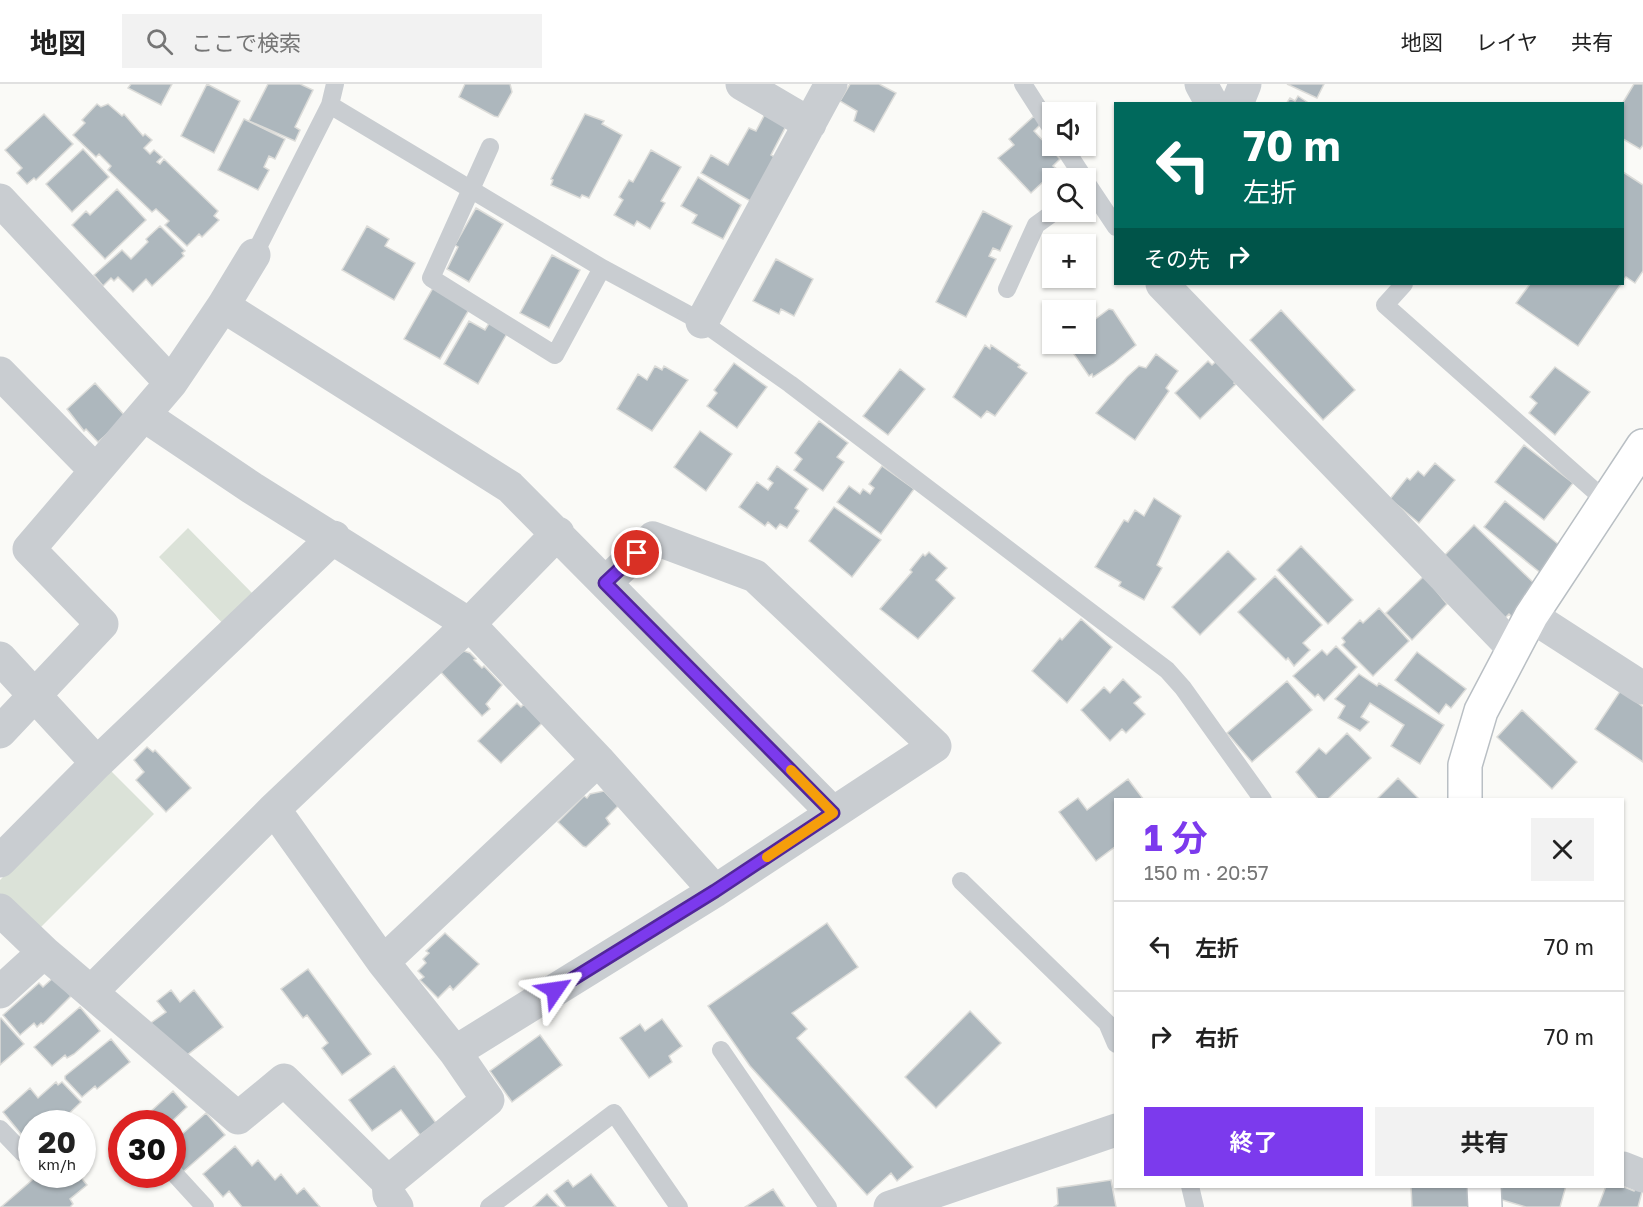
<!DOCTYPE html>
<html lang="ja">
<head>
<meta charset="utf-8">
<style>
  :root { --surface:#fff; --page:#f2f2f2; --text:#222; --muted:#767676; --line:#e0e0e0; --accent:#7c3aed }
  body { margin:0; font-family:"Golos Text","Noto Sans JP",sans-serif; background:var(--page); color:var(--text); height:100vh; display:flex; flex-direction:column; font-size:22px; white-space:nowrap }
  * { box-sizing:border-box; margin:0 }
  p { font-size:20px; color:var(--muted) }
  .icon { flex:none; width:33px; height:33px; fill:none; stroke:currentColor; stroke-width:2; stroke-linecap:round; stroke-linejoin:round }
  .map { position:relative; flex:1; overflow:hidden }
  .panel { position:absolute; left:1114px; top:714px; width:510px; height:390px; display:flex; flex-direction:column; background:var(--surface); border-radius:0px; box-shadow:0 2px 4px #0004 }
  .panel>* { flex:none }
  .banner { position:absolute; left:1114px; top:18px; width:510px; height:183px; border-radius:0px; box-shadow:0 2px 4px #0004; background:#00695c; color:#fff; overflow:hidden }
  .tools { position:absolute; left:1042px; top:18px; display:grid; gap:12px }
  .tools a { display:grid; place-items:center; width:54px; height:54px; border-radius:0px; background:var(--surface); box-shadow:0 2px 4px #0004; font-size:30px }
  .speed { position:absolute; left:18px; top:1026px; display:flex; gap:12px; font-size:30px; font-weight:700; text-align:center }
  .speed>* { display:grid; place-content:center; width:78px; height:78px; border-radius:50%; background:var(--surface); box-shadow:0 2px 4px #0004; line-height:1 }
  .speed small { font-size:15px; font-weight:400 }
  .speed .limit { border:9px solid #d22; background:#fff; color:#111 }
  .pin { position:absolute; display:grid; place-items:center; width:51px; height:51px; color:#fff; margin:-26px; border:3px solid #fff; border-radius:50%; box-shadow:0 2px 6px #0007 }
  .me { position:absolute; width:66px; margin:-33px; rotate:58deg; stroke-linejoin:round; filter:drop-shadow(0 0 4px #0008) }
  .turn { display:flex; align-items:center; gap:21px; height:126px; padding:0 30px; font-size:27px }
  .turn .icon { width:78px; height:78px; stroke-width:2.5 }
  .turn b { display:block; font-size:42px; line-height:51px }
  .then { display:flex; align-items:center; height:57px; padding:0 30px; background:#0003; gap:12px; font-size:22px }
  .round { display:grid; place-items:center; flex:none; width:63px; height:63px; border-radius:0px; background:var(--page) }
  .overview { display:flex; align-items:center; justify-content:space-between; height:102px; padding:0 30px }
  h1 { font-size:36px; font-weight:700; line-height:45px; color:var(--accent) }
  .primary-button { display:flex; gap:12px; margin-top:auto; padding:12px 30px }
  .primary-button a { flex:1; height:69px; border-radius:0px; background:var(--accent); color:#fff; font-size:24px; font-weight:700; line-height:69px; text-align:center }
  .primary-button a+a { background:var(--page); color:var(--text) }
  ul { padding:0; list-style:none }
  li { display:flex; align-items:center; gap:18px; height:90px; padding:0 30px; border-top:2px solid var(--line) }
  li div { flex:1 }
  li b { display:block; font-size:22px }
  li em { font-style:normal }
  header { display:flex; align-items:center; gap:36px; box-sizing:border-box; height:84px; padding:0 30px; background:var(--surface); border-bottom:2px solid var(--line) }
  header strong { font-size:28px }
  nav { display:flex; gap:33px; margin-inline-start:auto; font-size:21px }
  .search { width:420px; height:54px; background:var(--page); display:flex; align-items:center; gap:15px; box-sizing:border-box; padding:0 21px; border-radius:0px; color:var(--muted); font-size:22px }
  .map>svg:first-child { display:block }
</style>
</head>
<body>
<header>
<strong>地図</strong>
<div class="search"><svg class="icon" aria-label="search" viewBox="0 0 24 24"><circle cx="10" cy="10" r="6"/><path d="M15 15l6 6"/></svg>ここで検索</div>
<nav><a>地図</a><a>レイヤ</a><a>共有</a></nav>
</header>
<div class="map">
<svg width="1643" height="1123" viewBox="0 0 1643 1123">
  <rect width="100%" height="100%" fill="#fafaf7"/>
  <!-- green -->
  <path fill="#dbe2d8" d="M188,444L262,519L230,547L159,473Z
    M110,686L154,730L37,847L0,810V796Z"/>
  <!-- building -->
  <path fill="#adb7bd" stroke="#dcdcd9" stroke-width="1.5" d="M131,0H172L161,21L128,4Z
    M207,0L240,17L214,69L181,52Z
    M268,0H300L313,6L295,43L300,46L295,57L249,37Z
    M465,0H510L512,8L498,33L494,32L459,13Z
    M850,0H879L896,9L874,48L854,37L857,27L840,17Z
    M1287,0H1324L1317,14Z
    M1634,0H1643V61L1640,65L1623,55L1622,20Z
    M1298,12L1310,20H1286L1290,14L1295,17Z
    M97,20L101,23L108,20L122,32L124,30L143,52L145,50L152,56L144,64L150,70L154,66L162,73L157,78L160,80L164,75L218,127L214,132L219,136L202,153L199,150L187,162L165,141L169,137L156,125L152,128L108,86L111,82L99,70L96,73L73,51L85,39L82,36Z
    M44,30L73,60L36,96L34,94L27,100L17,89L22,84L5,66Z
    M585,30L604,37L602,40L622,51L589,114L582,111L580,114L551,101L553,96L551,95Z
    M765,30L786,42L771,71L778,75L754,119L701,89L711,71L728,81L749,44L756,47Z
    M1034,32L1041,40L1034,47L1060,75L1053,82L1057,85L1031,109L998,74L1014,61L1009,55Z
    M244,35L285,55L275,75L269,72L264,83L269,86L258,106L218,86Z
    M83,65L109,93L72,128L46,100Z
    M651,66L681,83L661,117L665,119L650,145L637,137L634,142L614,131L623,116L619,113L629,96L633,98Z
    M1623,88L1643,101V187L1635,199L1626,193L1623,197Z
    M698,93L741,121L723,155L692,139L697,131L681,122Z
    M117,105L146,136L105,175L72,141L86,127L90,131Z
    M476,124L503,140L469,198L447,185L458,163L455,161Z
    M983,127L1012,142L1000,167L993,164L989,172L996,175L966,233L936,218Z
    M160,142L185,167L182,169L184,172L152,202L146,195L133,208L118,193L114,197L111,194L103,202L94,191L122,166L131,175L148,158L146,155Z
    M367,142L389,155L385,162L415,179L394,216L342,186Z
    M552,171L580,186L549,244L520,229Z
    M776,175L813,195L794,232L781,225L779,230L753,217Z
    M1530,200H1621L1578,262L1516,219Z
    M433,204L470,224L440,275L404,255Z
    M1109,225L1113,226L1136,261L1114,279L1093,293L1092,290L1089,292L1067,260H1086V242Z
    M1281,226L1355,306L1323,336L1250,256Z
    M491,236L509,246L478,300L444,280L469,237L485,246Z
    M985,261L990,265L991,261L1020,281L1018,283L1027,289L995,332L987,327L981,334L953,313Z
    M1156,270L1178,287L1166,304L1169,307L1135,356L1096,329L1127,293L1139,282L1146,284Z
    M1219,275L1238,295L1234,299L1236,300L1200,335L1175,309L1208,277L1212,281Z
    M734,279L767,303L737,344L707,322L717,309L714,306Z
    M655,282L662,286L664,282L688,296L652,347L617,325L638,290L647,296Z
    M1555,283L1590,308L1555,351L1529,329L1537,319L1530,313Z
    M900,285L925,305L888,351L863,332Z
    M95,299L126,333L98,358L86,345L84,347L67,325Z
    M819,337L848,359L837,373L844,378L823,407L794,386L802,375L795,369Z
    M700,347L732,370L706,407L674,383Z
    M1524,361L1573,399L1544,436L1495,398Z
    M1435,379L1455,396L1419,439L1390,415L1407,394L1410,396L1418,387L1424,392Z
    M777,382L808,405L795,424L799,427L787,444L780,440L776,445L768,438L765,442L739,423L757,398L768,406L773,399L768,395Z
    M882,382L914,405L881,450L837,418L849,402L860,410L863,405L870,410L874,404L869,400Z
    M1154,414L1181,432L1157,481L1162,484L1144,516L1119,502L1121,498L1095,483L1124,436L1128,438L1135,426L1144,432Z
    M1505,417L1563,464L1542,490L1484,443Z
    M834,423L881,456L852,493L809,457Z
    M1474,441L1540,505L1513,534L1509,530L1504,535L1441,475Z
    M1301,462L1353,516L1328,540L1277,486Z
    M1228,467L1256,495L1200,551L1172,523Z
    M929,468L947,484L936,496L955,514L918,555L880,525L912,488L910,486L923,470L925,472Z
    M1275,492L1322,541L1303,559L1310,566L1294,582L1288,574L1286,576L1238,528Z
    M1424,492L1447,520L1412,556L1386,529Z
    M1379,524L1409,557L1373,592L1342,561L1345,558L1342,554L1360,536L1363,539Z
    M1081,535L1112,563L1067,619L1032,587L1060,554L1062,556Z
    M1336,562L1357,583L1324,617L1318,610L1315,613L1293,592L1322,566L1327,571Z
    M464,567L470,569L476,575L474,576L482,584L484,582L502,601L486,620L490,625L482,632L439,586Z
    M1417,568L1466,605L1451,624L1446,620L1439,630L1395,596Z
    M1359,590L1377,602L1379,599L1444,641L1420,680L1391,662L1404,641L1370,619L1361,633L1369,638L1360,647L1338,634L1345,622L1335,615Z
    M1123,595L1141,613L1134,619L1145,630L1126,649L1122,645L1110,657L1081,626L1104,603L1110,609Z
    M1287,597L1312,626L1252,678L1227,649Z
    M1621,606L1643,623V678L1595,645Z
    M517,619L521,623L524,620L542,639L501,679L478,657Z
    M1522,626L1577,678L1552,705L1497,653Z
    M1347,649L1371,674L1327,716H1319L1296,688L1319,664L1326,670Z
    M147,663L153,668L155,666L191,704L166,728L136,696L144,688L134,676Z
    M1398,694L1420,716H1376Z
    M1128,695L1144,716H1116V762L1096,777L1059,728L1078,714L1087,726Z
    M604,707L618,722L606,734L610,740L586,763L583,762L558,738L584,712L587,714L590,710Z
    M827,839L858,883L792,929L807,945L797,954L913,1083L897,1097L891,1089L867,1111L750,982L708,922Z
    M445,849L479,880L453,906L450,902L438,914L420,896L424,893L418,887L426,879L423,875L429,869L426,867Z
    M308,885L371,970L342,991L322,964L328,959L307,931L303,934L281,905Z
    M54,893L71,912L43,940L41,939L37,943L34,939L20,951L3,931L39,899L43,903Z
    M171,906L180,918L194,906L223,943L187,971L148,941L166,928L157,917Z
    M80,923L100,947L74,970L67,974L65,971L52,982L34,963Z
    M970,927L1001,959L936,1024L905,993Z
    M1,934L24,960L0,981V935Z
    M662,935L682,962L669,972L672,978L649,994L620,954L640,940L645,947Z
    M540,951L562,981L512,1018L490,987Z
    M111,955L130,978L97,1005L95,1002L82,1013L65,995V992Z
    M394,982L436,1039L420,1051L401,1026L372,1047L349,1016Z
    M56,998L58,1001L62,998L81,1018L58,1040H32L30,1061L3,1028L30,1004L38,1014Z
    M173,1007L187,1023L169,1040H137Z
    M206,1029L225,1051L183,1088L172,1075V1046L175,1044L181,1051Z
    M235,1062L252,1082L258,1076L275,1096L281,1090L297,1110L304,1104L320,1123H242L229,1107L223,1113L203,1090Z
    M39,1090H78L87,1101L70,1115L73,1120L70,1123H1Z
    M591,1090L616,1123H566L554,1107L568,1096L573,1103Z
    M1111,1096L1116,1123H1054L1058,1120L1057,1104Z
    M1636,1101L1643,1104L1638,1123H1598L1606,1102H1622L1634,1107Z
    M1411,1102H1470L1471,1123H1412Z
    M1502,1102H1566L1560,1123H1526L1499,1115Z
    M773,1105L785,1123H745Z
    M547,1110L559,1123H533Z"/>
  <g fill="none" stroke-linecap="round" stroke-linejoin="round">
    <defs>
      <path id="secondary" d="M1465,716V681L1481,627L1531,532L1643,362
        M1484,1102L1485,1123"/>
    </defs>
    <!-- secondary casing -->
    <use href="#secondary" stroke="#b9bfc4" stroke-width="36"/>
    <!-- lane -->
    <path stroke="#c9cdd1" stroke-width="18" d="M1023,0L1053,47
      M330,21L602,184L702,238L790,300L1167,586L1183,604L1263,716
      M1063,62L1084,94
      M490,63L431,194L555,271L602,184
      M1086,98L1116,143
      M254,171L330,21L335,0
      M1404,200L1385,221L1606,417
      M1007,205L1036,141L1054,128
      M961,797L1107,939L1116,960
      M721,966L828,1123
      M0,1045L23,1069
      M172,1087L205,1123
      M1190,1102L1195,1123
      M489,1123L614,1029L679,1123"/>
    <!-- street -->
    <path stroke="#c9cdd1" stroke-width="33" d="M742,0L810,40
      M1201,0L1212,20
      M1237,20L1245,0
      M0,116L171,299
      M1162,200L1513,564
      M223,222L510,403L833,729
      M702,238L831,0
      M0,289L95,386
      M145,332L252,404L469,540L598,676L715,807
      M1531,532L1643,604
      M0,574L97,679
      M0,648L102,540L29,465L171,299L223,222L254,171
      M274,725L383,878L455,968L488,1016L388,1098
      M0,777L97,679L334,453
      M0,826L44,868L0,908
      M44,868L238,1034L284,996L388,1098L389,1111L397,1123
      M383,878L598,676
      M91,908L274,725L469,540L558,449
      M455,968L715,807L935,662L755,492L653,454L605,499
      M1623,1084L1643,1092
      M890,1123L1116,1046"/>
    <!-- secondary -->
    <use href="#secondary" stroke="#fff" stroke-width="33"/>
  </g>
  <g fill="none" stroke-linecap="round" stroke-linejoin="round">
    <defs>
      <path id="route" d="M555,906L715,807L833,729L605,499L637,469"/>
    </defs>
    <!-- route casing -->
    <use href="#route" stroke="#51269a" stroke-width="15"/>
    <!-- route -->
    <use href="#route" stroke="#7c3aed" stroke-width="10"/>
    <!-- slow -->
    <path stroke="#f59e0b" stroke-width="10" d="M767,773L833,729L791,686"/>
  </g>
</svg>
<div class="tools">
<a><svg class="icon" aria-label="sound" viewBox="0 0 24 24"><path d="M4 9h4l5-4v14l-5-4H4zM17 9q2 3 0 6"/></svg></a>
<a><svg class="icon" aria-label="search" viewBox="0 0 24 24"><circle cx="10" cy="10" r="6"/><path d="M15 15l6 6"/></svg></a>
<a>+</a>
<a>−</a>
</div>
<div class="speed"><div>20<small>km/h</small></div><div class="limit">30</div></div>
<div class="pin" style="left:637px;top:469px;background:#d93025"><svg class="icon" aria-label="arrive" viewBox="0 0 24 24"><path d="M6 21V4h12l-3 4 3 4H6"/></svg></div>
<svg class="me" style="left:555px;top:906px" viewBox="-20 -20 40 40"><path d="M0-17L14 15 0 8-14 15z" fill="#7c3aed" stroke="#fff" stroke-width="4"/></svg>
<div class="banner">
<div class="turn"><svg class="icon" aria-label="left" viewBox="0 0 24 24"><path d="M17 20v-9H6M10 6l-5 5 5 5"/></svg><div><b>70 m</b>左折</div></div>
<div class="then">その先<svg class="icon" aria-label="right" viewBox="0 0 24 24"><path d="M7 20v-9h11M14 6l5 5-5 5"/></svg></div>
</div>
<section class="panel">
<div class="overview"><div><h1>1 分</h1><p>150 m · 20:57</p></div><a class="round"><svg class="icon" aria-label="close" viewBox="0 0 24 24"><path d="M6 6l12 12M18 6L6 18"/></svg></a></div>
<ul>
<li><svg class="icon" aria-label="left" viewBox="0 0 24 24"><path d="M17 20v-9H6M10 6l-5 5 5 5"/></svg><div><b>左折</b></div><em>70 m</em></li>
<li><svg class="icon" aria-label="right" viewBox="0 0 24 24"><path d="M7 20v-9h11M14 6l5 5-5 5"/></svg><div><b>右折</b></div><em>70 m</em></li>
</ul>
<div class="primary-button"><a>終了</a><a>共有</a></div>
</section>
</div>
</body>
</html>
